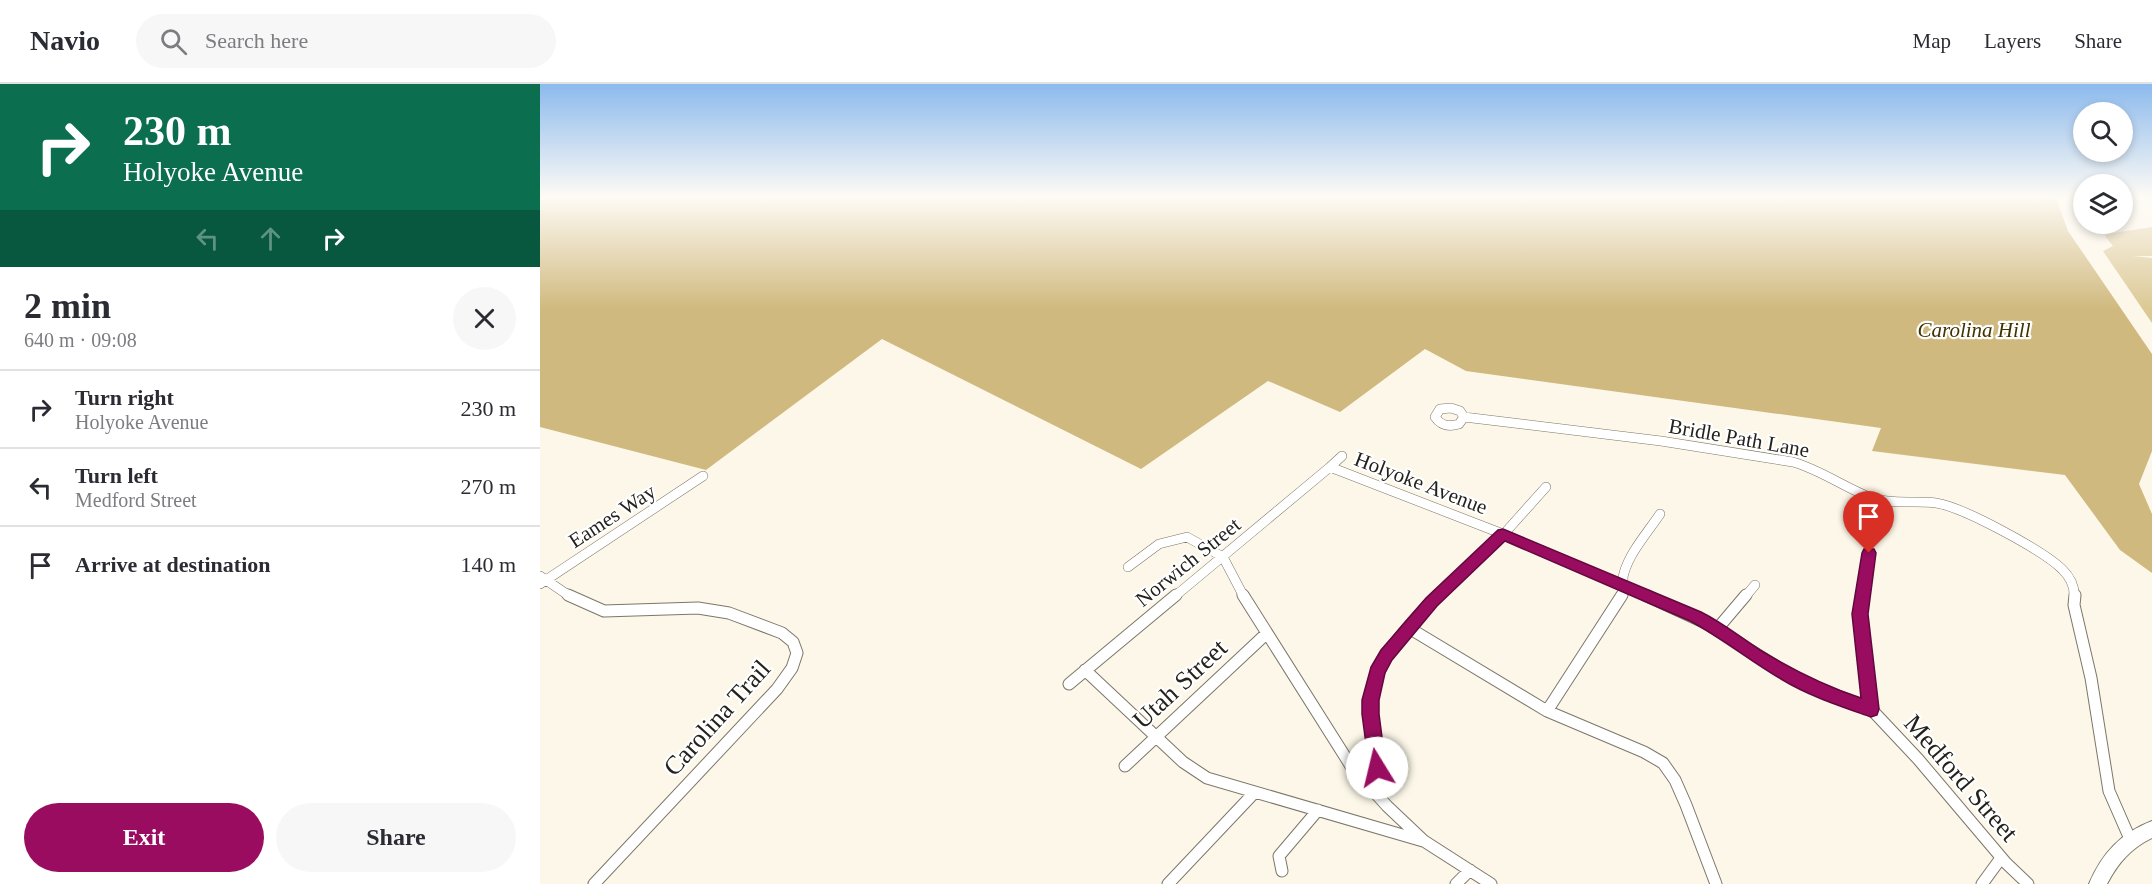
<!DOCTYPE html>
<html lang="en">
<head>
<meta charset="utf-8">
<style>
  :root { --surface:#fff; --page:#f7f7f7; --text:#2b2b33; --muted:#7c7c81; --line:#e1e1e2; --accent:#990c5f }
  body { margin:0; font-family:Georgia,serif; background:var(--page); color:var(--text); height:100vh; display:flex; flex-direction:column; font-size:22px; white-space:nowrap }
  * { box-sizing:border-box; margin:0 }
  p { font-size:20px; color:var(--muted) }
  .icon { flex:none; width:33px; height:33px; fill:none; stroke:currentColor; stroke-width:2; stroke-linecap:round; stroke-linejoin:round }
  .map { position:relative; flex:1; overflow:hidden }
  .panel { display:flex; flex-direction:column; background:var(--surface); width:540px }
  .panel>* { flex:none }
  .hud { background:#0b6e4f; color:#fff; overflow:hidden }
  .fabs { position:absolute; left:1533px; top:18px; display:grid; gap:12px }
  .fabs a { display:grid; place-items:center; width:60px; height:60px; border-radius:50%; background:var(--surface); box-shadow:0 3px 9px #0003; font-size:30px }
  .pin { position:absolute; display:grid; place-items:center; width:51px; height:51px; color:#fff; margin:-62px -26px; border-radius:50% 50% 50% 0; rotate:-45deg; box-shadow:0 0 6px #0007 }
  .pin .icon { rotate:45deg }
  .me { position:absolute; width:66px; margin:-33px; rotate:351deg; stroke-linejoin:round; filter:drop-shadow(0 0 4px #0008) }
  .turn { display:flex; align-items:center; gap:21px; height:126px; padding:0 24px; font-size:27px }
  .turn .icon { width:78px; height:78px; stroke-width:2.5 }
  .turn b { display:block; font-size:42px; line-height:51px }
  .lanes { display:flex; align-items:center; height:57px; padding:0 24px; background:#0003; justify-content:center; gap:30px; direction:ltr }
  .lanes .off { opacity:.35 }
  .round { display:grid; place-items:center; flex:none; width:63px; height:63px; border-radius:32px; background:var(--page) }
  .overview { display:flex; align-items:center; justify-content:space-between; height:102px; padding:0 24px }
  h1 { font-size:36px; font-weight:600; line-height:45px }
  .cta { display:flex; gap:12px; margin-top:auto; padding:12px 24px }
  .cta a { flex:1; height:69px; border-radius:36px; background:var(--accent); color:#fff; font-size:24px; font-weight:600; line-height:69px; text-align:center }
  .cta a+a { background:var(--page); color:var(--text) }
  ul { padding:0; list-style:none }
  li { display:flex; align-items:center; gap:18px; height:78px; padding:0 24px; border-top:2px solid var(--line) }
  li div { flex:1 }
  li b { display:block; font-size:22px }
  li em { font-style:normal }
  header { display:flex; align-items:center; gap:36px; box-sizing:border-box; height:84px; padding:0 30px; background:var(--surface); border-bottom:2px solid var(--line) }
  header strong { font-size:28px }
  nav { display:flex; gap:33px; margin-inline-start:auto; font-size:21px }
  .search { width:420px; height:54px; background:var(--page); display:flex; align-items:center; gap:15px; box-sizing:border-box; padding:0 21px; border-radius:33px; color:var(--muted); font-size:22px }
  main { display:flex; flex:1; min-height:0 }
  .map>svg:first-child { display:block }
</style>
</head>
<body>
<header>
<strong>Navio</strong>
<div class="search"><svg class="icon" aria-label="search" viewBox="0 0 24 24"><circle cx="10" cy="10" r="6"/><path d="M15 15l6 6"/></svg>Search here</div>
<nav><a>Map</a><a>Layers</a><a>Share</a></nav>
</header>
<main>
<section class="panel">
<div class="hud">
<div class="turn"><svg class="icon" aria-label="right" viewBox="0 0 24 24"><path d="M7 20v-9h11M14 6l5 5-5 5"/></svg><div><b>230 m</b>Holyoke Avenue</div></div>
<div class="lanes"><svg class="icon off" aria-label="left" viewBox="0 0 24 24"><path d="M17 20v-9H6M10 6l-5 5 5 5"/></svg><svg class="icon off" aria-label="ahead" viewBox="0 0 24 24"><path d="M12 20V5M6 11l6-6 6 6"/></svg><svg class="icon" aria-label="right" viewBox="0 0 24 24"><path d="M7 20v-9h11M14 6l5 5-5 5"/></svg></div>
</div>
<div class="overview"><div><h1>2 min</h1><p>640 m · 09:08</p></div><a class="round"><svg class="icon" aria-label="close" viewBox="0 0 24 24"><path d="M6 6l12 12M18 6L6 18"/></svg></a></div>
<ul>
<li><svg class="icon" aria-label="right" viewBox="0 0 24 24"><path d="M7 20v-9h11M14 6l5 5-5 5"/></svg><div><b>Turn right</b><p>Holyoke Avenue</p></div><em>230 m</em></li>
<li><svg class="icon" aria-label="left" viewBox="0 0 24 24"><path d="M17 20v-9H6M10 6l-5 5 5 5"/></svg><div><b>Turn left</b><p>Medford Street</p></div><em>270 m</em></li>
<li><svg class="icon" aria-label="arrive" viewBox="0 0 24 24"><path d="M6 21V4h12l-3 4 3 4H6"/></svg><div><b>Arrive at destination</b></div><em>140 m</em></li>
</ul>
<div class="cta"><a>Exit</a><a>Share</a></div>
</section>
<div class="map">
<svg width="1612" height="800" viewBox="0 0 1612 800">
  <rect width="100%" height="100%" fill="#fcf7e8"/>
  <!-- green -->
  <path fill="#dbc894" d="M1612,143V172H1593L1612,174V239L1563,167L1573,162L1565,152L1567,150Z"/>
  <!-- forest -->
  <path fill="#d0b97e" d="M0,114H1516L1528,147L1612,270V367L1599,400L1612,430V489L1580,466L1525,391L1332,367L1341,344L926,287L885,265L800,328L728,297L601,385L342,255L166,386L0,343Z"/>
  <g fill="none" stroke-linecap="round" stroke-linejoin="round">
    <defs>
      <path id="street-far1" d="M911,324L920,327L924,333L919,340C909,343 901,342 895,333L900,325Z
        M924,333L1121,357L1253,378C1281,386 1305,404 1332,414C1354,421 1375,416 1396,419C1423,423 1502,466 1522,485C1530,493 1535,502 1534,513
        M802,372L790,383L963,450L1109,513
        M588,483L619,460L647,453L683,473L704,513
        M0,492L31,513
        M0,500L163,392
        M634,513L790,383
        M897,513L963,451L1006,403
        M1081,513C1086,505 1081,497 1084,489C1090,468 1108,448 1120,430
        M1205,513L1215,501
        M1323,513L1329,469"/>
      <path id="street" d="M28,511L64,527L158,524L189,529L242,549L253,558L257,569L252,584L237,605L54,800
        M703,511L811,682L847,722L884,757L951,800
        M1105,511L1168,540L1260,597L1331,625
        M1323,511L1320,530L1331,625L1378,675L1466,779L1488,800
        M1535,511L1534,521L1551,594L1569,707L1590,755
        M869,544L1007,627L1104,668L1123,679L1135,696L1146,721L1176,800
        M1178,544L1206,511
        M545,586L643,678L667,694L883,757
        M529,600L636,511
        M1007,627L1082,511
        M585,682L726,550
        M839,712C836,684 830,657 830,629C831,580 865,544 898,511
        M742,787L739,772L778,726
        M628,800L715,708
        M916,800L930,786
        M1442,800L1461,774"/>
      <path id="secondary" d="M1612,737V754C1591,764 1578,779 1567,800H1549C1562,769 1581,749 1612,737Z"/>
    </defs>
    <!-- street-far1 casing -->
    <use href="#street-far1" stroke="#7c776a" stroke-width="10"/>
    <!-- street casing -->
    <use href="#street" stroke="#7c776a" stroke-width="13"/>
    <!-- secondary casing -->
    <use href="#secondary" stroke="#7c776a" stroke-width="2"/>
    <!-- street-far1 -->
    <use href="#street-far1" stroke="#fff" stroke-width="9"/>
    <!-- street -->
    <use href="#street" stroke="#fff" stroke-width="11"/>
    <!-- secondary -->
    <use href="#secondary" fill="#fff" fill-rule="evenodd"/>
  </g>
  <!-- sky -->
  <linearGradient id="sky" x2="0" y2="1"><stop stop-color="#8cbaed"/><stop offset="0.5" stop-color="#fefbf5"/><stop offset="1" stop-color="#fefbf5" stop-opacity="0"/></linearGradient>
  <rect width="1612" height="226" fill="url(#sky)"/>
  <!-- route -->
  <path fill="#990c5f" stroke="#63083e" stroke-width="1.5" d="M963,445L1161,528C1183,539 1200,553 1220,566C1253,586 1285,602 1321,614L1312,530L1322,469L1324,465H1334L1336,469L1328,530L1339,625L1337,631L1331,633C1300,622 1269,612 1241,595C1210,577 1182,554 1150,537L965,457L897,522L852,576L845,589L839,616V630L846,684L843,690L837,692L830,690L822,630V616L831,583L841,566L886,514L958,446Z"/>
  <g text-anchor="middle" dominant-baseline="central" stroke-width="4.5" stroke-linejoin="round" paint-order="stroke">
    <!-- park labels -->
    <g font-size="21" font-style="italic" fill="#413200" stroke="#fff">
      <text x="1434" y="246">Carolina Hill</text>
    </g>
    <!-- street labels -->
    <g font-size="21" fill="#24221d" stroke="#fff">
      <text transform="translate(1199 354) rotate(10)">Bridle Path Lane</text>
      <text transform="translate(881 399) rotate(21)">Holyoke Avenue</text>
      <text transform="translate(72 432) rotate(-33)">Eames Way</text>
      <text transform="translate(648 478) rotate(-39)">Norwich Street</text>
    </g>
    <!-- near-street labels -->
    <g font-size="26" fill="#24221d" stroke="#fff">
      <text transform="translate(640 600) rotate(-43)">Utah Street</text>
      <text transform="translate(177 634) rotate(-48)">Carolina Trail</text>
      <text transform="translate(1421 694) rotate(49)">Medford Street</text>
    </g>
  </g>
</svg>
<div class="fabs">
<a><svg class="icon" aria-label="search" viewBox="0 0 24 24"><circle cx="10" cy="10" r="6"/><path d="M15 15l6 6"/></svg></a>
<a><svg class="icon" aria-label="layers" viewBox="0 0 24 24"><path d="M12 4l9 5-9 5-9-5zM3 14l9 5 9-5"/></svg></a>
</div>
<div class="pin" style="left:1329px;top:469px;background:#d93025"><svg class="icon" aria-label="arrive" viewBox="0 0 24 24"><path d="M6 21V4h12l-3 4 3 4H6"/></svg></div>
<svg class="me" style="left:837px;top:684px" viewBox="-20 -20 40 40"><circle r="19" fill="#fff"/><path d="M0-13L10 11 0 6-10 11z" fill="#990c5f"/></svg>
</div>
</main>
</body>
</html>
